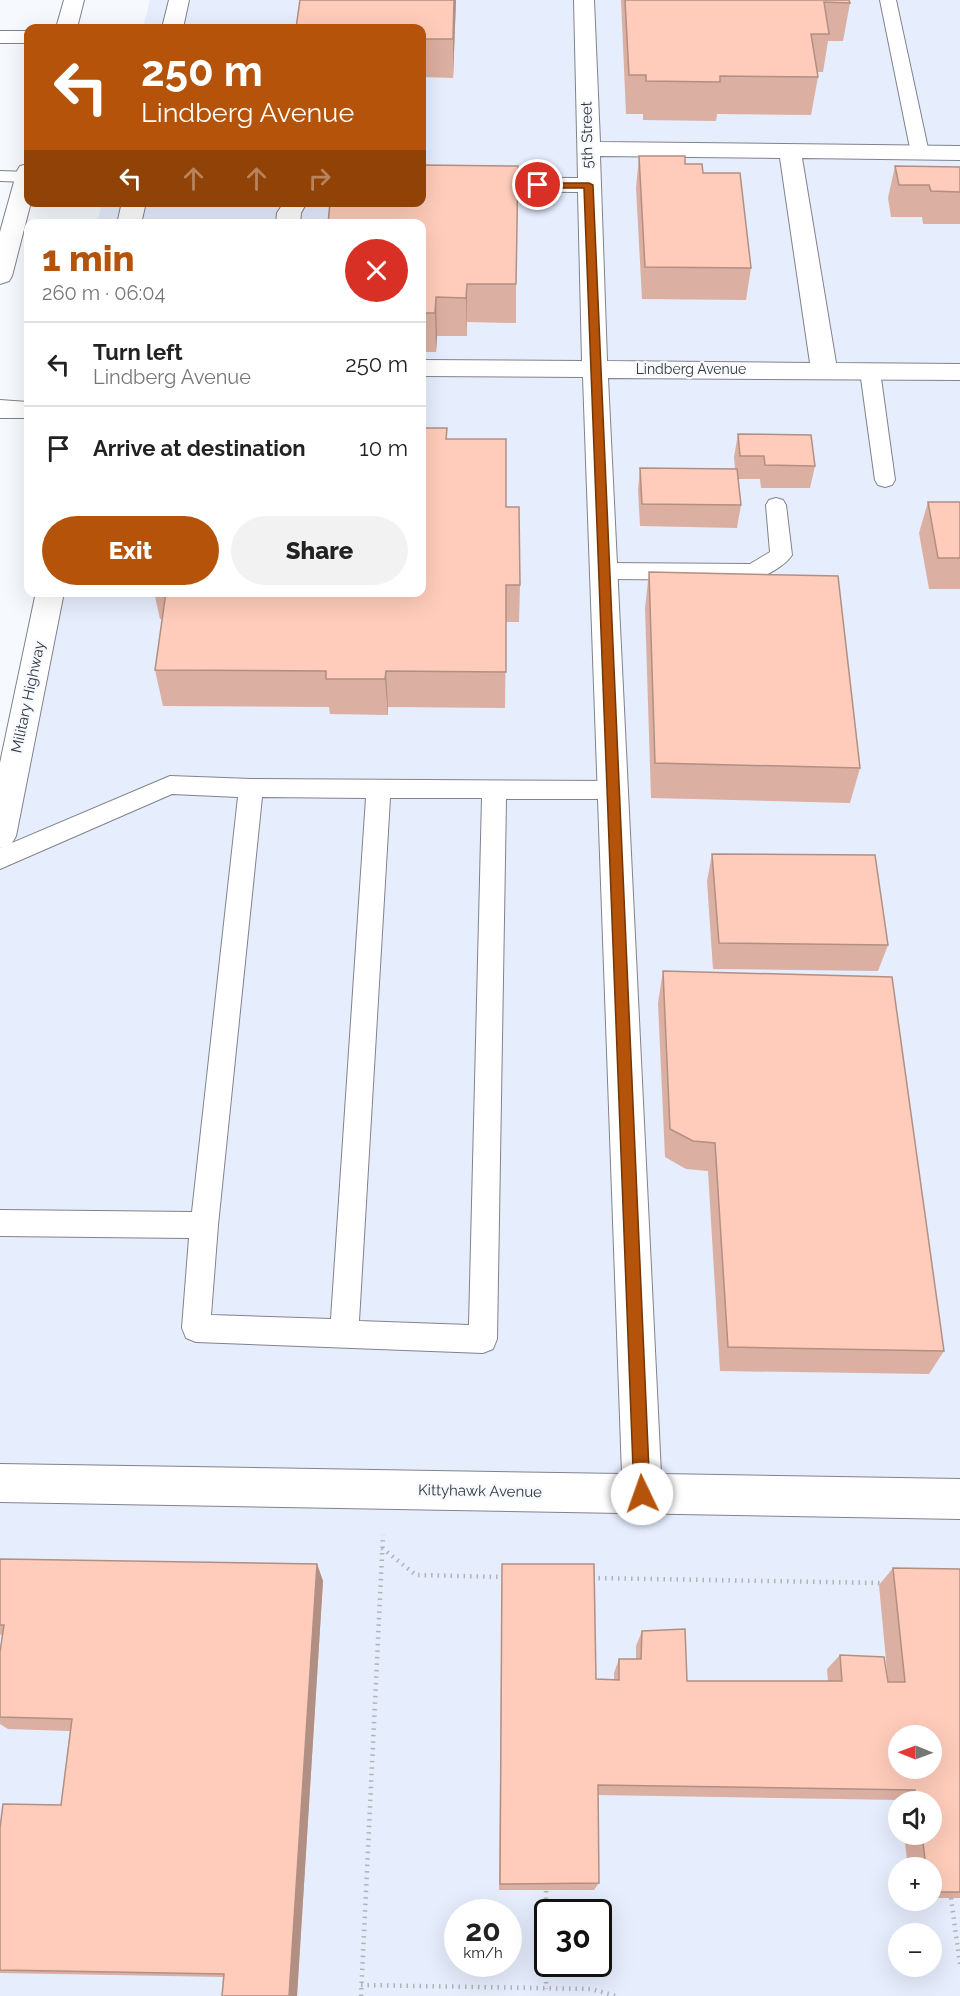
<!DOCTYPE html>
<html lang="en">
<head>
<meta charset="utf-8">
<style>
  :root { --surface:#fff; --page:#f2f2f2; --text:#222; --muted:#767676; --line:#e0e0e0; --accent:#b45309 }
  body { margin:0; font-family:Raleway,sans-serif; background:var(--page); color:var(--text); height:100vh; display:flex; flex-direction:column; font-size:22px; white-space:nowrap }
  * { box-sizing:border-box; margin:0 }
  p { font-size:20px; color:var(--muted) }
  .icon { flex:none; width:33px; height:33px; fill:none; stroke:currentColor; stroke-width:2; stroke-linecap:round; stroke-linejoin:round }
  .map { position:relative; flex:1; overflow:hidden }
  .sheet { position:absolute; left:24px; top:219px; width:402px; height:378px; display:flex; flex-direction:column; background:var(--surface); border-radius:12px; box-shadow:0 6px 24px #0002 }
  .sheet>* { flex:none }
  .banner { position:absolute; left:24px; top:24px; width:402px; height:183px; border-radius:12px; box-shadow:0 6px 24px #0002; background:#b45309; color:#fff; overflow:hidden }
  .needle { width:39px; rotate:271deg }
  .tools { position:absolute; left:888px; top:1725px; display:grid; gap:12px }
  .tools a { display:grid; place-items:center; width:54px; height:54px; border-radius:50%; background:var(--surface); box-shadow:0 6px 24px #0002; font-size:30px }
  .speed { position:absolute; left:444px; top:1899px; display:flex; gap:12px; font-size:30px; font-weight:700; text-align:center }
  .speed>* { display:grid; place-content:center; width:78px; height:78px; border-radius:50%; background:var(--surface); box-shadow:0 6px 24px #0002; line-height:1 }
  .speed small { font-size:15px; font-weight:400 }
  .speed .limit { border:3px solid #111; border-radius:9px; background:#fff; color:#111 }
  .pin { position:absolute; display:grid; place-items:center; width:51px; height:51px; color:#fff; margin:-26px; border:3px solid #fff; border-radius:50%; box-shadow:0 2px 6px #0007 }
  .me { position:absolute; width:66px; margin:-33px; rotate:357deg; stroke-linejoin:round; filter:drop-shadow(0 0 4px #0008) }
  .turn { display:flex; align-items:center; gap:21px; height:126px; padding:0 18px; font-size:27px }
  .turn .icon { width:78px; height:78px; stroke-width:2.5 }
  .turn b { display:block; font-size:42px; line-height:51px }
  .lanes { display:flex; align-items:center; height:57px; padding:0 18px; background:#0003; justify-content:center; gap:30px; direction:ltr }
  .lanes .off { opacity:.35 }
  .round { display:grid; place-items:center; flex:none; width:63px; height:63px; border-radius:32px; background:var(--page) }
  .summary { display:flex; align-items:center; justify-content:space-between; height:102px; padding:0 18px }
  h1 { font-size:36px; font-weight:800; line-height:45px; color:var(--accent) }
  .button { display:flex; gap:12px; margin-top:auto; padding:12px 18px }
  .button a { flex:1; height:69px; border-radius:36px; background:var(--accent); color:#fff; font-size:24px; font-weight:800; line-height:69px; text-align:center }
  .button a+a { background:var(--page); color:var(--text) }
  ul { padding:0; list-style:none }
  li { display:flex; align-items:center; gap:18px; height:84px; padding:0 18px; border-top:2px solid var(--line) }
  li div { flex:1 }
  li b { display:block; font-size:22px }
  li em { font-style:normal }
  .map>svg:first-child { display:block }
</style>
</head>
<body>
<div class="map">
<svg width="960" height="1996" viewBox="0 0 960 1996">
  <rect width="100%" height="100%" fill="#f6f9fe"/>
  <!-- built -->
  <path fill="#e6edfd" fill-rule="evenodd" d="M150,0H960V1996H0V836L50,593L422,592V224L97,223L102,203L422,202V28H143ZM898,1736H932V1768H898ZM898,1802H932V1834H898ZM898,1868H932V1900H898ZM458,1912H508V1964H458ZM548,1912H598V1964H548ZM898,1934H932V1966H898Z"/>
  <g fill="none" stroke-linecap="round" stroke-linejoin="round">
    <defs>
      <path id="lane" d="M880,0H896L929,153L926,157H914L911,153Z
        M0,171L28,172V182L0,181Z
        M870,365L877,366L880,371L895,480L892,485L885,487L878,485L875,480L860,371L863,366Z
        M776,498L783,500L786,505L792,555C785,566 766,576 754,580L605,579L597,576L594,571L597,566L605,563L750,564L770,552L766,505L769,500Z
        M170,776L251,779L612,781L620,783L624,790L620,797L612,799H506L497,1339L493,1349L483,1353L196,1342L186,1338L182,1328L189,1238L0,1236V1210L192,1212L238,797L172,794L0,869V848ZM262,797L366,798L331,1319L211,1315L218,1225ZM390,798H482L469,1325L359,1321Z"/>
      <path id="street" d="M64,0H84L77,28H56Z
        M169,0H189L183,28H162Z
        M574,0H594L600,142L960,146V160L802,158L836,363L960,364V380L608,378L661,1474L960,1479V1519L0,1502V1464L622,1474L583,377L422,376V360L582,361L578,192L422,191V177L578,178ZM600,156L780,158L810,363L607,361Z
        M0,31H28V43H0Z
        M28,164V202H31L12,276L9,281L0,284V232L17,171L20,166Z
        M122,202H146L141,224H117Z
        M284,202H307L301,213L300,224H276L277,213Z
        M0,400L28,402V418H0Z
        M36,592H64L16,836L11,845L0,848V763Z"/>
    </defs>
    <!-- lane casing -->
    <use href="#lane" stroke="#80838b" stroke-width="2"/>
    <!-- street casing -->
    <use href="#street" stroke="#80838b" stroke-width="2"/>
    <!-- path -->
    <path stroke="#b1b3b7" stroke-width="4.5" stroke-dasharray="1.5 5" stroke-linecap="butt" d="M382,1548L416,1575L506,1577
      M592,1578L884,1583
      M546,1891V1989
      M951,1898L960,1964
      M361,1985L591,1989L616,1996
      M361,1996L383,1535"/>
    <!-- lane -->
    <use href="#lane" fill="#fff" fill-rule="evenodd"/>
    <!-- street -->
    <use href="#street" fill="#fff" fill-rule="evenodd"/>
  </g>
  <!-- wall -->
  <path fill="#dbafa1" d="M300,0H456L453,78L422,77V28Z
    M621,0H849L850,3L843,41H828L823,72H817L818,77L811,115L717,114L716,121L643,120V114H626Z
    M639,156L685,164L703,173L751,268L746,300L642,299L636,188Z
    M895,166L960,167V224H923L922,217H891L888,198Z
    M422,224L516,284V323L467,322V336H437L436,352H422Z
    M447,428V439L506,507L520,585L519,622H506L505,708L388,707V715L330,714L329,707L163,706L155,670L162,619H160L154,592H422Z
    M738,434L815,466L810,488H761L760,479H738L741,505L737,528L640,526L638,490L640,468L735,469L734,457Z
    M928,502H960V589H929L919,533Z
    M649,572L860,768L850,803L651,798L645,608Z
    M712,854L888,945L878,971L713,969L707,881Z
    M663,971L944,1351L929,1374L720,1371L708,1171L686,1169L665,1157L658,1003Z
    M0,1559L317,1564L323,1581L297,1996H222L224,1977L0,1973V1828L61,1805L70,1731L8,1729L0,1724V1652L2,1636L0,1634Z
    M502,1564L596,1679L614,1680V1673L619,1659H636V1646L642,1631L687,1681H828L827,1669L840,1655L888,1682L879,1585L893,1568L960,1569V1898H932V1868H908L904,1834H932V1802H899V1800L598,1795L599,1883L594,1890H499Z"/>
  <!-- shaded-wall -->
  <path fill="#b28f83" d="M454,0H456L453,78V39Z
    M467,284V336L466,298Z
    M436,297L437,336L436,352L435,313Z
    M386,671L388,707V715L385,679Z
    M317,1564L323,1581L297,1996H289Z"/>
  <!-- building -->
  <path fill="#fcb" stroke="#b28f83" stroke-width="1.5" fill-rule="evenodd" d="M300,0H454L453,39H422V28H296Z
    M625,0H849L850,3L824,2L829,34H811L818,77L720,76V82L646,81V75H629Z
    M639,156H685V164H702L703,173H740L751,268L645,267Z
    M422,165L518,166L516,284H467L466,298L436,297L435,313H422V224H328L330,202H422Z
    M895,166L960,167V192L931,191L929,185H899Z
    M422,428H447L446,439H506V507H519L520,585H506V672L386,671L385,679H326V671L155,670L166,592H422Z
    M738,434L811,435L815,466L765,465L764,456H740Z
    M640,468L737,469L741,505L642,504Z
    M928,502H960V558H938Z
    M649,572L838,576L860,768L655,763Z
    M712,854L875,855L888,945L719,943Z
    M663,971L892,977L944,1351L728,1347L715,1143L693,1141L670,1129Z
    M0,1559L317,1564L289,1996H222L224,1974L0,1970V1828L3,1804L61,1805L72,1719L0,1717V1652L4,1625H0Z
    M502,1564H594L596,1679L619,1680V1659H641L642,1631L685,1629L687,1681H842L840,1655L884,1657L888,1682H905L893,1568L960,1569V1892H932V1868H926L922,1834H932V1802H917L915,1790L598,1785L599,1883L500,1884ZM898,1736H932V1768H898Z"/>
  <!-- route -->
  <path fill="#b45309" stroke="#753606" stroke-width="1.5" d="M535,183H589L593,185L650,1494L648,1500L642,1502L636,1500L634,1494L584,188H538L535,187Z"/>
  <g text-anchor="middle" dominant-baseline="central" stroke-width="4.5" stroke-linejoin="round" paint-order="stroke">
    <!-- far-street labels -->
    <g font-size="14" fill="#343538" stroke="#f6f9fe">
      <text x="691" y="369">Lindberg Avenue</text>
    </g>
    <!-- street labels -->
    <g font-size="15" fill="#343538" stroke="#f6f9fe">
      <text transform="translate(587 135) rotate(-91)">5th Street</text>
      <text transform="translate(28 697) rotate(-78)">Military Highway</text>
      <text transform="translate(480 1491) rotate(1)">Kittyhawk Avenue</text>
    </g>
  </g>
</svg>
<div class="tools">
<a><svg class="needle" viewBox="-14 -14 28 28"><path d="M0-13l5 13h-10z" fill="#e53935"/><path d="M0 13l5-13h-10z" fill="#767676"/></svg></a>
<a><svg class="icon" aria-label="sound" viewBox="0 0 24 24"><path d="M4 9h4l5-4v14l-5-4H4zM17 9q2 3 0 6"/></svg></a>
<a>+</a>
<a>−</a>
</div>
<div class="speed"><div>20<small>km/h</small></div><div class="limit">30</div></div>
<div class="pin" style="left:538px;top:185px;background:#d93025"><svg class="icon" aria-label="arrive" viewBox="0 0 24 24"><path d="M6 21V4h12l-3 4 3 4H6"/></svg></div>
<svg class="me" style="left:642px;top:1494px" viewBox="-20 -20 40 40"><circle r="19" fill="#fff"/><path d="M0-13L10 11 0 6-10 11z" fill="#b45309"/></svg>
<div class="banner">
<div class="turn"><svg class="icon" aria-label="left" viewBox="0 0 24 24"><path d="M17 20v-9H6M10 6l-5 5 5 5"/></svg><div><b>250 m</b>Lindberg Avenue</div></div>
<div class="lanes"><svg class="icon" aria-label="left" viewBox="0 0 24 24"><path d="M17 20v-9H6M10 6l-5 5 5 5"/></svg><svg class="icon off" aria-label="ahead" viewBox="0 0 24 24"><path d="M12 20V5M6 11l6-6 6 6"/></svg><svg class="icon off" aria-label="ahead" viewBox="0 0 24 24"><path d="M12 20V5M6 11l6-6 6 6"/></svg><svg class="icon off" aria-label="right" viewBox="0 0 24 24"><path d="M7 20v-9h11M14 6l5 5-5 5"/></svg></div>
</div>
<section class="sheet">
<div class="summary"><div><h1>1 min</h1><p>260 m · 06:04</p></div><a class="round" style="background:#d93025;color:#fff"><svg class="icon" aria-label="close" viewBox="0 0 24 24"><path d="M6 6l12 12M18 6L6 18"/></svg></a></div>
<ul>
<li><svg class="icon" aria-label="left" viewBox="0 0 24 24"><path d="M17 20v-9H6M10 6l-5 5 5 5"/></svg><div><b>Turn left</b><p>Lindberg Avenue</p></div><em>250 m</em></li>
<li><svg class="icon" aria-label="arrive" viewBox="0 0 24 24"><path d="M6 21V4h12l-3 4 3 4H6"/></svg><div><b>Arrive at destination</b></div><em>10 m</em></li>
</ul>
<div class="button"><a>Exit</a><a>Share</a></div>
</section>
</div>
</body>
</html>
